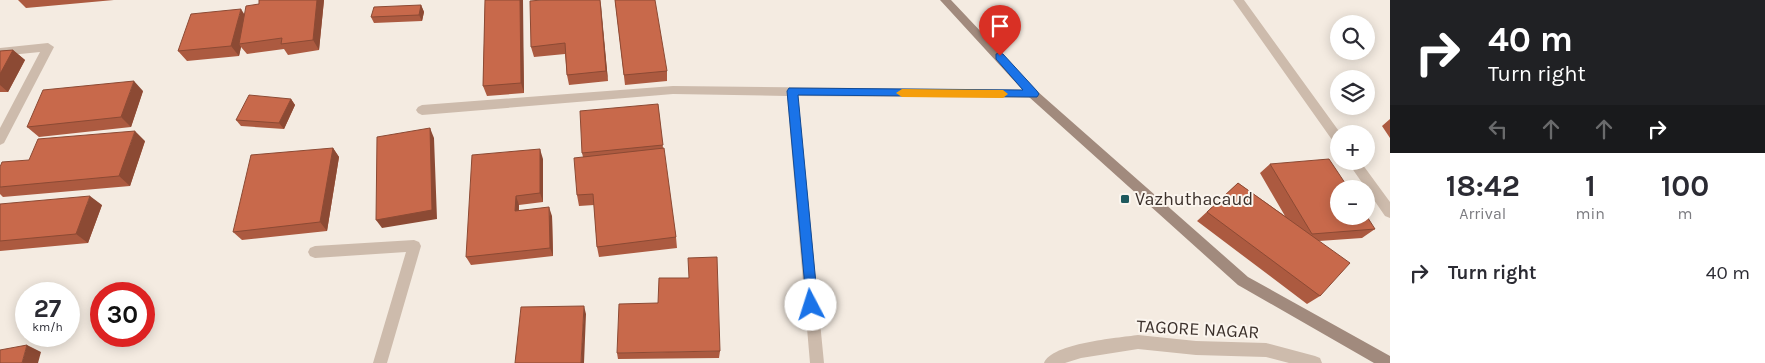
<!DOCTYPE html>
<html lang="en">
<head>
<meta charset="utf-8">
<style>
  :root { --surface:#fff; --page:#f7f7f7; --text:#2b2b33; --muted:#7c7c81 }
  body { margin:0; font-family:Karla,sans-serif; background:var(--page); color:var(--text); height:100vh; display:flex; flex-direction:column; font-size:19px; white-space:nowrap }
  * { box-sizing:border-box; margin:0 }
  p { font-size:16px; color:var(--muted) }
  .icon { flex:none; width:28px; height:28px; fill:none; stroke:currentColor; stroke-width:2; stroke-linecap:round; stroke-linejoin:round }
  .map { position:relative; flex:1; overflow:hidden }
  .side { display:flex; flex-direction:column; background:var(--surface); width:375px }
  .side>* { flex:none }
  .hud { background:#202124; color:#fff; overflow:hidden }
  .buttons { position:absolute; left:1330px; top:15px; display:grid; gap:10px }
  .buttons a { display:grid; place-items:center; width:45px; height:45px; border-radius:50%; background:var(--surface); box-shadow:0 2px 12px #0003; font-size:25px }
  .speed { position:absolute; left:15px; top:282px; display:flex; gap:10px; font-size:25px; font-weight:700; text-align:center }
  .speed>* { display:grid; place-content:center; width:65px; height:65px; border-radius:50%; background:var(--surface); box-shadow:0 2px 12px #0003; line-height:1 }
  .speed small { font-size:12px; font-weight:400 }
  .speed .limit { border:8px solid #d22; background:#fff; color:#111 }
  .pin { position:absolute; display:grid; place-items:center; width:42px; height:42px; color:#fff; margin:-51px -21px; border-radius:50% 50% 50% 0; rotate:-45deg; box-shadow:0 0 5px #0007 }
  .pin .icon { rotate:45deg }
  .me { position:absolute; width:55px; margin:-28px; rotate:355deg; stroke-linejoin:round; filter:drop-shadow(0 0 4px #0008) }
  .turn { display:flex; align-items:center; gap:18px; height:105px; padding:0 15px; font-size:22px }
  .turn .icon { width:65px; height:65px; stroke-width:2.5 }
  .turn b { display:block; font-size:35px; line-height:42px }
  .lanes { display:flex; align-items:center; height:48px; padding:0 15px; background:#0003; justify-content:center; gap:25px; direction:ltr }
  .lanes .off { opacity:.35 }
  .eta { display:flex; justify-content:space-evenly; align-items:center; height:85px; text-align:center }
  .eta b { font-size:30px; font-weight:700; line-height:35px }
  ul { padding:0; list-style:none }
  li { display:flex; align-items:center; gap:15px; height:70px; padding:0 15px }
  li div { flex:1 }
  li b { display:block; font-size:19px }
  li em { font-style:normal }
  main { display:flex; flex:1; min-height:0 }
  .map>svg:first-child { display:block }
</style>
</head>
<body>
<main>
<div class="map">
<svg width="1390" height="363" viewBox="0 0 1390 363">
  <rect width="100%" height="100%" fill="#f4ebe1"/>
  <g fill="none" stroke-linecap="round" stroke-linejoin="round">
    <!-- minor -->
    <path fill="#cdbbac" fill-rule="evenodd" d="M1233,0H1244L1341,134H1339V146L1335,144Z
      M48,43L54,47L4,143L0,145V128L40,52L0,56V48Z
      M673,86L1033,90L1039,94L1033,98L798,96L824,363H810L787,96L673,94L422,115L418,113L416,110L418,107L422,105Z
      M1347,161H1360L1390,202V218L1385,216Z
      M414,240L419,242L421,246L387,363H373L406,252L315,258L310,256L308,252L310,248L315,246Z
      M1138,335L1196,341L1266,343L1315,356L1320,358L1322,363H1289L1266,357L1196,355L1138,349L1081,358L1065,363H1044C1052,343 1117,338 1138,335Z"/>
    <!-- secondary -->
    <path fill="#a18a7d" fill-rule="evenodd" d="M940,0H951L1037,91L1248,277L1390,356V363H1374L1238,285L1029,97Z"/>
  </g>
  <!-- wall -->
  <path fill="#ac5a40" d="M18,0H114L26,8Z
    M259,0H324L319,50L288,55L284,49L247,54L241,47L239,56L187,61L178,51L244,15L259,4Z
    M485,0H522L524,93L487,96L483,86Z
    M600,0L608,81L569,85L567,75L565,54L534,57L531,47Z
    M615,0L667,71V81L625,85Z
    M421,5L424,12L422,21L374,23L371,17Z
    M13,50L25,60L8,92H0V51Z
    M143,91L131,127L39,137L27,127Z
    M291,99L295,105L284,129L241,126L236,120Z
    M658,104L663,148L676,237L677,248L599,257L597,247L594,205L579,206L577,195L583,157L582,153Z
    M1390,119V138L1382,126Z
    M145,141L130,186L3,197L0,194V187Z
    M333,148L339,157L327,231L242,240L233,232Z
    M543,159V202L519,205V210L552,216L553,256L471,265L466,257Z
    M1270,164L1375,229L1362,238L1319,241L1320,296L1307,304L1197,221L1238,183L1285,216L1260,173Z
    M0,204L102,205L88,243L0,251Z
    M720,351L719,358L618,359L617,353Z"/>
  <!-- shaded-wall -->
  <path fill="#8c4a34" d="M317,0H324L319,50L313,40Z
    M520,0H523L524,93L521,83Z
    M600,0L601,5L608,81L606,71Z
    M421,5L424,12L422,21L419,15Z
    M241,9L248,20L239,44L241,47L239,56L231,46Z
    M13,50L25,60L8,92L0,85V74Z
    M134,81L143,91L131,127L121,117Z
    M291,99L295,105L284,129L279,123Z
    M430,128L434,138L437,219L382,228L376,220Z
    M135,131L145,141L130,186L119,176Z
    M333,148L339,157L327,231L320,222Z
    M540,149L543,159V202L540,193Z
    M90,196L102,205L88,243L76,234Z
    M516,196L519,205L518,220L515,211Z
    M549,207L552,216L553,256L550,248Z
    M584,306L586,314L584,363H581Z
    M27,345L41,352L38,363H22Z"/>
  <!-- building -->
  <path fill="#c8694b" stroke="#8c4a34" d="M259,0H317L313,40L281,44L282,38L239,44L246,6L259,4Z
    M485,0H520L521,83L483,86Z
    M542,0H600L606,71L567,75L565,43L531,47L530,1Z
    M615,0H655L667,71L624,75Z
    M421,5L419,15L371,17L374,7Z
    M241,9L231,46L178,51L191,14Z
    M13,50L0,74V51Z
    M134,81L121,117L27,127L43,90Z
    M249,95L291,99L279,123L236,120Z
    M658,104L663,145L582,153L580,111Z
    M430,128L432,210L376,220L377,137Z
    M135,131L119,176L0,187V167L2,162L29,160L38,139Z
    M333,148L320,222L233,232L251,155Z
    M664,148L676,237L597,247L593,194L577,195L574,158Z
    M540,149V193L516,196L515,211L549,207L550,248L466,257L472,155Z
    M1329,159L1349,189H1339V216H1366V215L1375,229L1312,234L1270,164Z
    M1238,183L1350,263L1320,296L1207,212Z
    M90,196L76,234L0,241V204Z
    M717,257L720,351L617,353L619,304L658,303L659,278H689L688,258Z
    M584,306L581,363H515L521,307Z
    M27,345L22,363H0V350Z"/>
  <!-- route -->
  <path fill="#1a73e8" stroke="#114b97" d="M1000,53L1003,54L1037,91L1039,94L1037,97L798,95L818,305L816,309L811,311L807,309L787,91L789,88L1023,90L996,59V54Z"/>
  <!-- slow -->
  <path fill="#f59e0b" d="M902,89L1003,90L1008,94L1003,98L902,97L896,93Z"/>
  <!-- markers -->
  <rect fill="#1f5a5e" stroke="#fbf5ee" stroke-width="2" x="1120" y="194" width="10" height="10" rx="2.5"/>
  <g text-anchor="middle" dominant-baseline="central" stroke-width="4" stroke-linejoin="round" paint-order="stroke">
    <!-- poi labels -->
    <g font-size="18" fill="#3b302b" stroke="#fbf5ee" text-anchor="start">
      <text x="1135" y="199">Vazhuthacaud</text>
    </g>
    <!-- street labels -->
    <g font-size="18" fill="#3b302b" stroke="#fbf5ee">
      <text transform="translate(1198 329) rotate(3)">TAGORE NAGAR</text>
    </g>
  </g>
</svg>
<div class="buttons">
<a><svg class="icon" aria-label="search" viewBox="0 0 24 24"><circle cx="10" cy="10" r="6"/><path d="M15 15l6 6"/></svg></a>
<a><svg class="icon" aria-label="layers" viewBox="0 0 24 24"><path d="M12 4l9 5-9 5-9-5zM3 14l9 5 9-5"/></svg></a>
<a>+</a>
<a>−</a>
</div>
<div class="speed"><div>27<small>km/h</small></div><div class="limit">30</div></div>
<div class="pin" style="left:1000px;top:56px;background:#d93025"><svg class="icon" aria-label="arrive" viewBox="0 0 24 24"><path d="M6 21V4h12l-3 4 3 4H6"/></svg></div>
<svg class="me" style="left:811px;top:305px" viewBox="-20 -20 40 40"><circle r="19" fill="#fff"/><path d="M0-13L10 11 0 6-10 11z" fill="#1a73e8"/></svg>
</div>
<section class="side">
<div class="hud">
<div class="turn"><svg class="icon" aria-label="right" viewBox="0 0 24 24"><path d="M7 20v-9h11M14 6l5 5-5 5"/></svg><div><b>40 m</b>Turn right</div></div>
<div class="lanes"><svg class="icon off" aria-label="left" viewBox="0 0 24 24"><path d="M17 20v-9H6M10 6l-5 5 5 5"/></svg><svg class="icon off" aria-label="ahead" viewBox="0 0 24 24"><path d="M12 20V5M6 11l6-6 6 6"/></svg><svg class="icon off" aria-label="ahead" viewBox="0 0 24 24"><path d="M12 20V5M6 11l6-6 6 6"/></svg><svg class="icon" aria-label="right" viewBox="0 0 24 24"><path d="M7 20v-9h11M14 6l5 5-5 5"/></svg></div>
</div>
<div class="eta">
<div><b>18:42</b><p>Arrival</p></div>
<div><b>1</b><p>min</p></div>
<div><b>100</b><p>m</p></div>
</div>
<ul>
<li><svg class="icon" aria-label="right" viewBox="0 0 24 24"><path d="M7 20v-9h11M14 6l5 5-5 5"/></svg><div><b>Turn right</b></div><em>40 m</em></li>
</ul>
</section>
</main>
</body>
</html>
